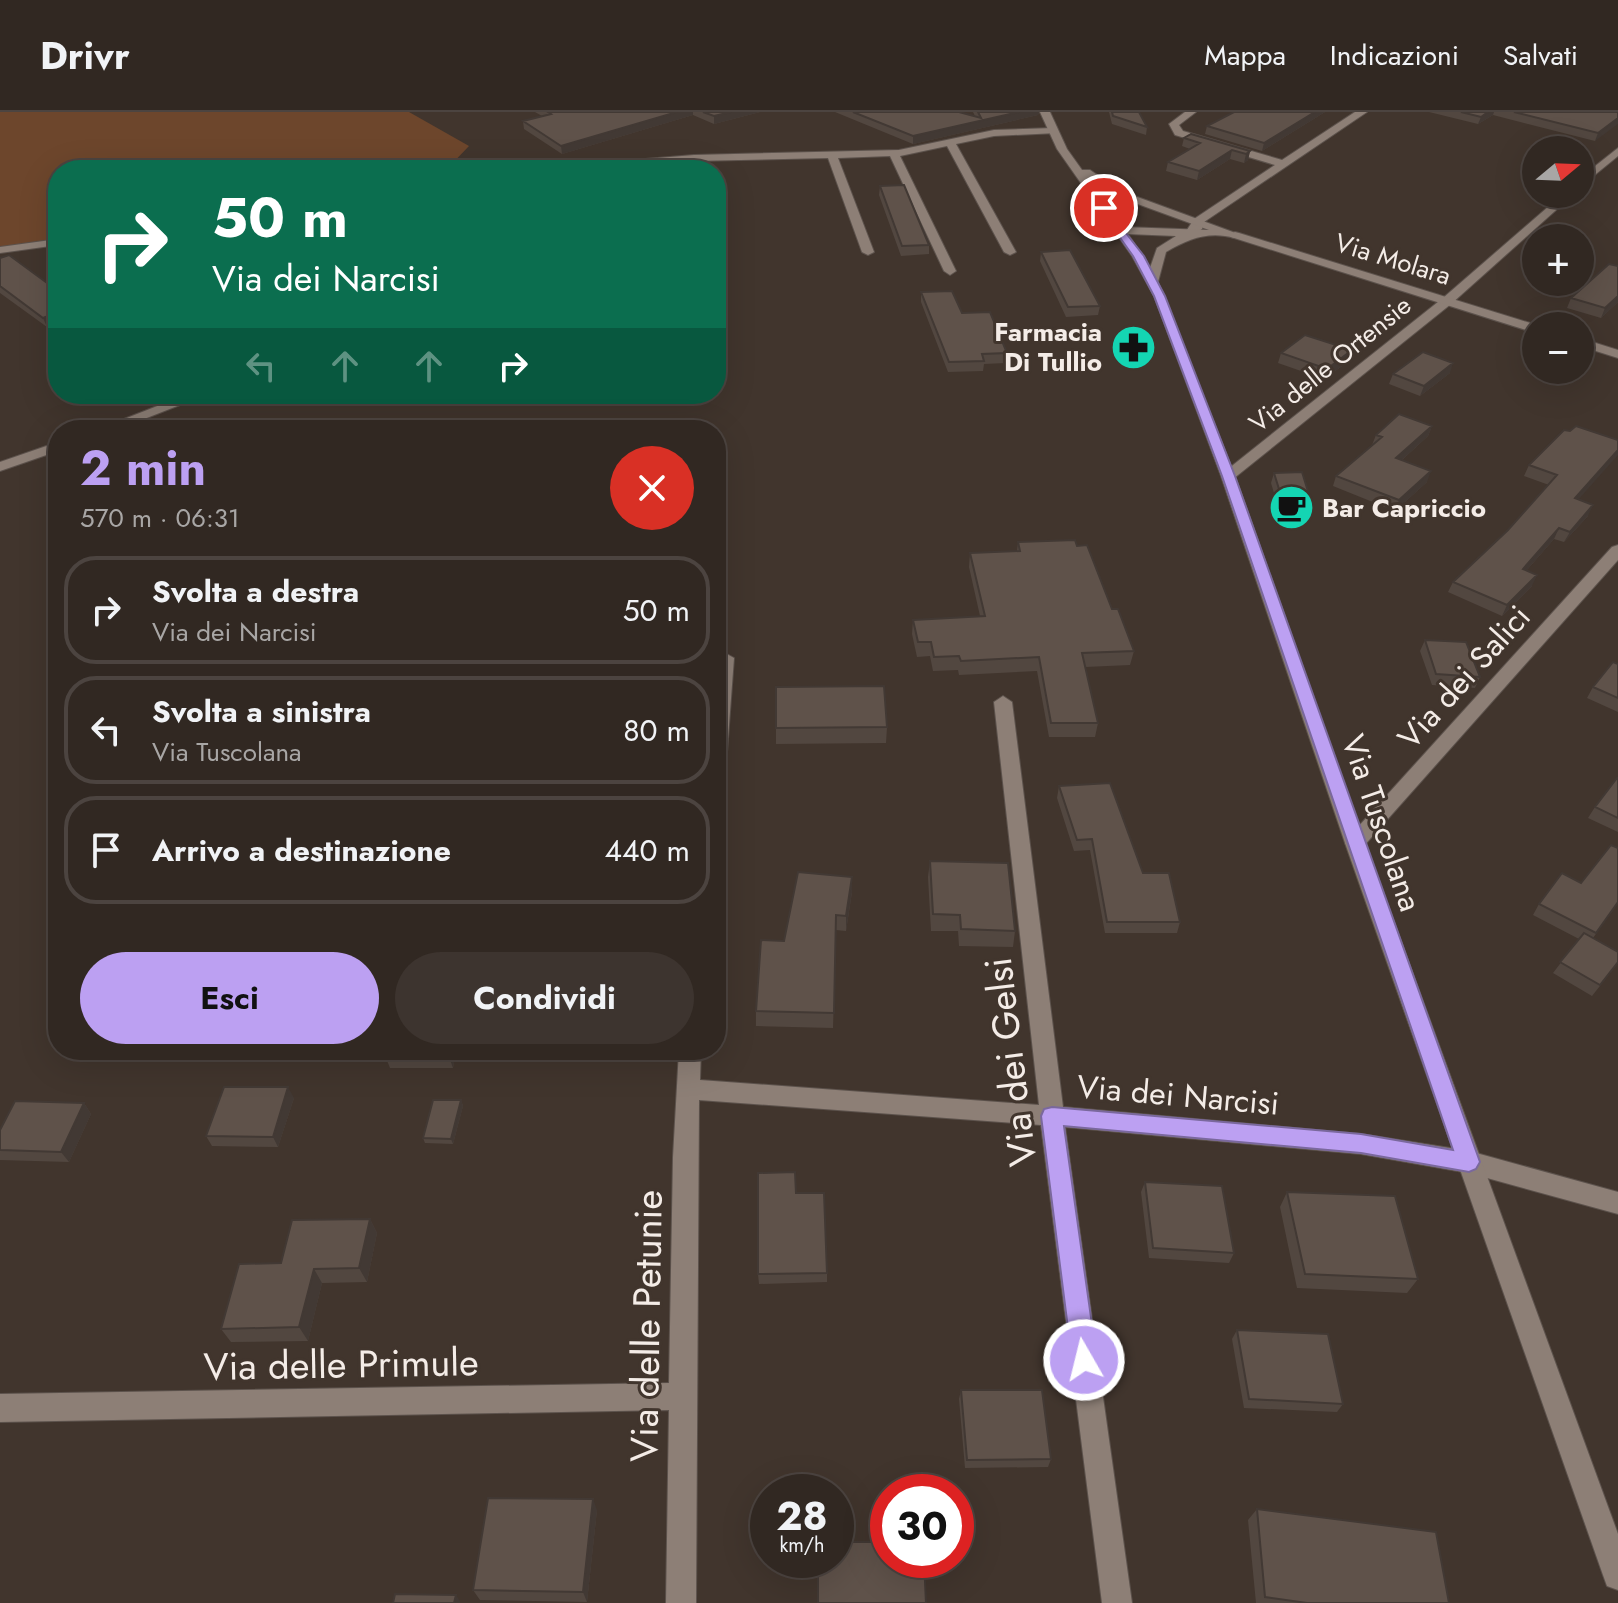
<!DOCTYPE html>
<html lang="it">
<head>
<meta charset="utf-8">
<style>
  :root { --surface:#312822; --page:#3d342f; --text:#f1f3f6; --muted:#a8a6a5; --line:#4c4440; --accent:#bca0f2 }
  body { margin:0; font-family:Jost,sans-serif; background:var(--page); color:var(--text); height:100vh; display:flex; flex-direction:column; font-size:30px; white-space:nowrap }
  * { box-sizing:border-box; margin:0 }
  p { font-size:26px; color:var(--muted) }
  .icon { flex:none; width:44px; height:44px; fill:none; stroke:currentColor; stroke-width:2; stroke-linecap:round; stroke-linejoin:round }
  .map { position:relative; flex:1; overflow:hidden }
  .sheet { position:absolute; left:48px; top:308px; width:678px; height:640px; display:flex; flex-direction:column; background:var(--surface); border-radius:32px; box-shadow:0 8px 32px #0002,0 0 0 2px var(--line) }
  .sheet>* { flex:none }
  .top-card { position:absolute; left:48px; top:48px; width:678px; height:244px; border-radius:32px; box-shadow:0 8px 32px #0002,0 0 0 2px var(--line); background:#0b6e4f; color:#fff; overflow:hidden }
  .needle { width:52px; rotate:71deg }
  .tools { position:absolute; left:1522px; top:24px; display:grid; gap:16px }
  .tools a { display:grid; place-items:center; width:72px; height:72px; border-radius:50%; background:var(--surface); box-shadow:0 8px 32px #0002,0 0 0 2px var(--line); font-size:40px }
  .speed { position:absolute; left:750px; top:1362px; display:flex; gap:16px; font-size:40px; font-weight:700; text-align:center }
  .speed>* { display:grid; place-content:center; width:104px; height:104px; border-radius:50%; background:var(--surface); box-shadow:0 8px 32px #0002,0 0 0 2px var(--line); line-height:1 }
  .speed small { font-size:20px; font-weight:400 }
  .speed .limit { border:12px solid #d22; background:#fff; color:#111 }
  .pin { position:absolute; display:grid; place-items:center; width:68px; height:68px; color:#fff; margin:-34px; border:4px solid #fff; border-radius:50%; box-shadow:0 2px 8px #0007 }
  .me { position:absolute; width:88px; margin:-44px; rotate:352deg; stroke-linejoin:round; filter:drop-shadow(0 0 6px #0008) }
  .turn { display:flex; align-items:center; gap:28px; height:168px; padding:0 32px; font-size:36px }
  .turn .icon { width:104px; height:104px; stroke-width:2.5 }
  .turn b { display:block; font-size:56px; line-height:68px }
  .lanes { display:flex; align-items:center; height:76px; padding:0 32px; background:#0003; justify-content:center; gap:40px; direction:ltr }
  .lanes .off { opacity:.35 }
  .round { display:grid; place-items:center; flex:none; width:84px; height:84px; border-radius:42px; background:var(--page) }
  .summary { display:flex; align-items:center; justify-content:space-between; height:136px; padding:0 32px }
  h1 { font-size:48px; font-weight:700; line-height:60px; color:var(--accent) }
  .action { display:flex; gap:16px; margin-top:auto; padding:16px 32px }
  .action a { flex:1; height:92px; border-radius:48px; background:var(--accent); color:#111; font-size:32px; font-weight:700; line-height:92px; text-align:center }
  .action a+a { background:var(--page); color:var(--text) }
  ul { padding:0; list-style:none }
  li { display:flex; align-items:center; gap:24px; height:108px; margin:0 16px 12px; padding:0 16px; border:4px solid var(--line); border-radius:32px }
  li div { flex:1 }
  li b { display:block; font-size:30px }
  li em { font-style:normal }
  header { display:flex; align-items:center; gap:48px; box-sizing:border-box; height:112px; padding:0 40px; background:var(--surface); border-bottom:2px solid var(--line) }
  header strong { font-size:38px }
  nav { display:flex; gap:44px; margin-inline-start:auto; font-size:28px }
  .map>svg:first-child { display:block }
</style>
</head>
<body>
<header>
<strong>Drivr</strong>
<nav><a>Mappa</a><a>Indicazioni</a><a>Salvati</a></nav>
</header>
<div class="map">
<svg width="1618" height="1491" viewBox="0 0 1618 1491">
  <rect width="100%" height="100%" fill="#41352d"/>
  <!-- green -->
  <path fill="#6d462c" d="M0,0H409L469,34L446,58H58V130L0,140Z"/>
  <g fill="none" stroke-linecap="round" stroke-linejoin="round">
    <defs>
      <path id="minor" d="M1185,0H1196L1179,13L1183,19L1282,48L1355,0H1367L1204,110L1202,117L1191,124L1185,121L1194,107L1275,53L1175,23L1169,12Z
        M1053,16L1057,17V21L994,24L956,32L1016,140L1010,143L1004,140L947,34L900,44L956,159L950,163L944,159L890,44L838,46L874,140L868,143L862,140L828,46L694,49L586,58H543L548,55L694,43L899,38L994,18Z
        M1618,36V44L1580,75V66Z
        M1563,82H1574L1451,192L1233,367H1223V361L1443,186Z
        M58,127V133L0,141V135Z
        M188,282H208L116,318H96Z
        M58,330V339L0,359V350Z
        M1618,433V448L1362,736H1348L1345,731L1348,726L1612,435Z
        M725,541L734,546L725,667L716,674V551L719,542Z
        M1003,584L1012,590L1063,995L1361,1022L1469,1039L1618,1080V1102L1469,1061L1361,1042L1065,1015L1132,1491H1102L1041,1013L699,988L696,1491H666L669,1298L0,1310V1282L669,1271L673,1045L679,938H701L700,968L1039,993L994,590Z"/>
      <path id="tertiary" d="M1235,120L1239,121L1540,214H1536V221L1532,220L1231,125L1229,123Z
        M1580,226L1618,238V246L1580,234Z"/>
      <path id="secondary" d="M1040,0H1050L1067,37L1082,58H1090L1121,79L1241,123L1235,126C1209,119 1190,126 1166,140L1158,170L1235,364L1365,731L1618,1422V1478L1607,1474L1603,1463L1345,731L1221,364L1154,184L1132,144L1057,37ZM1088,66L1113,83L1209,118L1123,115ZM1128,122L1176,124L1157,136L1150,156Z"/>
    </defs>
    <!-- minor casing -->
    <use href="#minor" stroke="#5c524c" stroke-width="2"/>
    <!-- tertiary casing -->
    <use href="#tertiary" stroke="#5c524c" stroke-width="2"/>
    <!-- secondary casing -->
    <use href="#secondary" stroke="#5c524c" stroke-width="2"/>
    <!-- minor -->
    <use href="#minor" fill="#8d7f76" fill-rule="evenodd"/>
    <!-- tertiary -->
    <use href="#tertiary" fill="#8d7f76" fill-rule="evenodd"/>
    <!-- secondary -->
    <use href="#secondary" fill="#8d7f76" fill-rule="evenodd"/>
  </g>
  <!-- wall -->
  <path fill="#524740" d="M535,0H760L714,12L693,3L562,42L524,17L523,9L542,4Z
    M835,0H959L975,4L973,0H1039L1038,3L913,32Z
    M1109,0H1139L1147,15L1146,23L1112,12Z
    M1234,0H1325L1262,39L1205,22L1207,14Z
    M1429,0H1618L1595,29L1493,3L1478,12Z
    M1184,26L1250,39L1248,48L1244,51L1230,47L1197,68L1166,59L1168,50L1190,37L1182,34Z
    M880,74L929,133V142L901,144L879,83Z
    M1041,140L1100,194L1098,203L1066,205L1040,149Z
    M0,146L58,179V212L47,215L0,181Z
    M1618,154V190L1601,206L1567,196L1571,186Z
    M921,180L962,201L1007,241L1006,251L984,252L983,259L948,260L921,190Z
    M1352,238L1349,249L1324,267L1278,251L1281,241Z
    M1450,261L1420,284L1389,272L1393,262Z
    M1432,314L1428,324L1402,348L1427,370L1395,399L1333,374L1336,364L1372,333L1376,323Z
    M1564,318L1578,388L1588,404L1564,430L1554,427L1526,459L1532,474L1502,504L1448,480L1453,470L1508,418L1549,373L1524,364L1529,353Z
    M1274,361L1311,389L1308,400L1280,401L1271,371Z
    M1018,430L1077,434L1134,539L1130,553L1085,555L1098,611L1095,625H1049L1037,559L959,563L958,558L933,559L930,544L917,545L912,522L913,508L980,504L969,455L970,441L1017,439Z
    M1425,528L1480,565L1475,576L1432,573L1420,539Z
    M1618,552V600L1587,586L1593,575Z
    M887,615L886,631L776,632V616Z
    M1618,666V720L1588,706L1595,695Z
    M1059,674L1143,761L1180,810L1177,821H1105L1090,738L1074,739L1057,686Z
    M930,749L1015,819L1013,835L959,834L958,819H931L928,765Z
    M852,780L846,819L836,818L833,916L756,914V899L784,829Z
    M1618,791L1593,826L1618,851L1592,884L1553,861L1579,827L1533,803L1539,792Z
    M388,938H456L453,956H390L386,946Z
    M556,938H617V944L557,945Z
    M294,986L278,1035L212,1034L206,1024Z
    M461,988L463,994L453,1032L425,1031L423,1026Z
    M84,991L91,1002L69,1050L0,1048V1018Z
    M1145,1070L1234,1141L1229,1151L1149,1146L1141,1080Z
    M1287,1080L1418,1167L1407,1181L1297,1176L1280,1095Z
    M796,1081L827,1161V1170L759,1172L758,1162Z
    M370,1107L377,1121L367,1170L322,1171L308,1229L231,1230L221,1217L281,1151Z
    M1237,1218L1343,1292L1337,1300L1244,1296L1232,1227Z
    M961,1278L1051,1347L1048,1355L965,1356L959,1287Z
    M1257,1397L1449,1491H1256L1248,1408Z
    M597,1398L587,1490L480,1488L473,1478Z"/>
  <!-- shaded-wall -->
  <path fill="#423934" d="M677,0H693V3L562,42L561,34Z
    M731,0H760L714,12V4Z
    M1019,0H1039L1038,3L913,32V24Z
    M1315,0H1325L1262,39L1264,31Z
    M1488,0H1494L1493,3L1478,12L1481,5Z
    M1618,6V12L1595,29L1598,21Z
    M1232,38L1230,47L1197,68L1199,59Z
    M1250,39L1248,48L1244,51L1246,42Z
    M1618,184V190L1601,206L1605,196Z
    M58,200V212L47,215L43,206Z
    M1352,238L1349,249L1324,267L1327,257Z
    M1453,251L1450,261L1420,284L1424,274Z
    M1432,314L1428,324L1392,357L1396,346Z
    M1618,338V343L1570,397L1575,386Z
    M1431,359L1427,370L1395,399L1399,388Z
    M1593,393L1588,404L1564,430L1570,420Z
    M1559,416L1554,427L1518,468L1523,457Z
    M1537,463L1532,474L1502,504L1507,493Z
    M852,765V780L846,819V804Z
    M451,938H456L453,956L449,945Z
    M288,975L294,986L278,1035L273,1025Z
    M461,988L463,994L453,1032L451,1027Z
    M84,991L91,1002L69,1050L61,1040Z
    M370,1107L377,1121L367,1170L359,1156Z
    M314,1157L322,1171L308,1229L299,1215Z
    M593,1387L597,1398L587,1490L583,1480Z
    M456,1483L460,1489V1491H454Z"/>
  <!-- building -->
  <path fill="#5f524a" stroke="#423934" stroke-width="2" d="M548,0H677L561,34L523,9L551,2Z
    M703,0H731L714,4Z
    M853,0H959L981,6L978,0H1019L913,24Z
    M1112,0H1139L1147,15L1113,4Z
    M1234,0H1315L1264,31L1207,14Z
    M1461,0H1488L1481,5Z
    M1514,0H1618V6L1598,21Z
    M1191,22L1250,39L1246,42L1232,38L1199,59L1168,50L1200,31L1184,26Z
    M904,73L929,133L902,134L880,74Z
    M1070,138L1100,194L1068,195L1041,140Z
    M9,143L58,179V200L43,206L0,174V146Z
    M1609,152L1618,154V184L1605,196L1571,186Z
    M952,179L962,201L990,200L1007,241L982,242L984,249L949,250L921,180Z
    M1305,223L1352,238L1327,257L1281,241Z
    M1423,240L1453,251L1424,274L1393,262Z
    M1399,302L1432,314L1396,346L1431,359L1399,388L1336,364L1382,325L1376,323Z
    M1576,314L1618,328V338L1575,386L1593,393L1570,420L1559,416L1523,457L1537,463L1507,493L1453,470L1508,418L1557,363L1529,353L1564,318L1570,319Z
    M1302,360L1311,389L1283,390L1274,361Z
    M1075,428L1077,434L1087,433L1112,497H1118L1134,539L1082,541L1098,611H1051L1039,545L961,549L959,544L934,545L931,530H918L913,508L985,504L970,441L1020,439L1018,430Z
    M1425,528L1466,530L1480,565L1436,562Z
    M1613,550L1618,552V586L1593,575Z
    M884,574L887,615L776,616V575Z
    M1617,666H1618V706L1595,695Z
    M1110,671L1143,761H1169L1180,810H1107L1092,727L1077,728L1059,674Z
    M1611,733L1618,736V790L1596,821L1539,792L1562,761L1581,771Z
    M930,749L1008,751L1015,819L961,817L960,803L933,802Z
    M798,760L852,765L846,804L836,803L834,901L756,899L761,828L784,829Z
    M1584,821L1618,840V850L1600,873L1560,850Z
    M388,938H451L449,945L386,946Z
    M224,975H288L273,1025L206,1024Z
    M433,988H461L451,1027L423,1026Z
    M15,989L84,991L61,1040L0,1038V1018Z
    M795,1060L796,1081H824L827,1161L758,1162V1061Z
    M1145,1070L1222,1074L1234,1141L1153,1136Z
    M1287,1080L1395,1084L1418,1167L1305,1162Z
    M370,1107L359,1156L314,1157L299,1215L221,1217L239,1152L281,1151L292,1108Z
    M1237,1218L1328,1222L1343,1292L1249,1287Z
    M961,1278H1042L1051,1347L967,1348Z
    M488,1386L593,1387L583,1480L473,1478Z
    M1257,1397L1436,1420L1449,1491H1307L1265,1485Z
    M836,1430H888V1448H924L926,1491H818V1448H836Z
    M395,1482L456,1483L454,1491H393Z"/>
  <!-- route -->
  <path fill="#bca0f2" stroke="#7a689d" stroke-width="2" d="M1104,93L1144,144L1165,184L1235,364L1480,1050L1476,1057L1469,1060L1361,1041L1064,1014L1097,1248L1093,1256L1084,1260L1076,1256L1072,1248L1041,1004L1044,997L1052,995L1361,1022L1453,1038L1222,364L1154,184L1133,144L1099,96Z"/>
  <!-- icons -->
  <defs>
    <symbol id="pharmacy-disc" viewBox="-11 -11 22 22"><circle r="9.5" fill="#14d5b3" stroke="#41352d"/><path d="M-2-6h4v4h4v4h-4v4h-4v-4h-4v-4h4Z" fill="#111"/></symbol>
    <symbol id="cafe-disc" viewBox="-11 -11 22 22"><circle r="9.5" fill="#14d5b3" stroke="#41352d"/><path d="M-5.5-4.5H6V0H3Q3 3.5 0 3.5H-2.5Q-5.5 3.5-5.5 0ZM3-3.2v2h1.7v-2ZM-6 4.5H4V6H-6Z" fill="#111"/></symbol>
  </defs>
  <g fill-rule="evenodd">
    <use href="#pharmacy-disc" x="1108" y="210" width="51" height="51"/>
    <use href="#cafe-disc" x="1266" y="370" width="51" height="51"/>
  </g>
  <g text-anchor="middle" dominant-baseline="central" stroke-width="6" stroke-linejoin="round" paint-order="stroke">
    <!-- far-street labels -->
    <g font-size="26" fill="#f4ece7" stroke="#41352d">
      <text transform="translate(1393 147) rotate(17)">Via Molara</text>
      <text transform="translate(1330 252) rotate(-39)">Via delle Ortensie</text>
    </g>
    <!-- far-poi labels -->
    <g font-size="26" font-weight="bold" fill="#f4ece7" stroke="#41352d" text-anchor="end">
      <text x="1102" y="220">Farmacia<tspan x="1102" dy="30">Di Tullio</tspan></text>
      <text x="1322" y="396" text-anchor="start">Bar Capriccio</text>
    </g>
    <!-- street labels -->
    <g font-size="32" fill="#f4ece7" stroke="#41352d">
      <text transform="translate(1464 565) rotate(-48)">Via dei Salici</text>
      <text transform="translate(1382 711) rotate(71)">Via Tuscolana</text>
      <text transform="translate(1178 983) rotate(5)">Via dei Narcisi</text>
    </g>
    <!-- near-street labels -->
    <g font-size="38" fill="#f4ece7" stroke="#41352d">
      <text transform="translate(1010 950) rotate(-97)">Via dei Gelsi</text>
      <text transform="translate(646 1214) rotate(-89)">Via delle Petunie</text>
      <text transform="translate(341 1252) rotate(-1)">Via delle Primule</text>
    </g>
  </g>
</svg>
<div class="tools">
<a><svg class="needle" viewBox="-14 -14 28 28"><path d="M0-13l5 13h-10z" fill="#e53935"/><path d="M0 13l5-13h-10z" fill="#a8a6a5"/></svg></a>
<a>+</a>
<a>−</a>
</div>
<div class="speed"><div>28<small>km/h</small></div><div class="limit">30</div></div>
<div class="pin" style="left:1104px;top:96px;background:#d93025"><svg class="icon" aria-label="arrive" viewBox="0 0 24 24"><path d="M6 21V4h12l-3 4 3 4H6"/></svg></div>
<svg class="me" style="left:1084px;top:1248px" viewBox="-20 -20 40 40"><circle r="17" fill="#bca0f2" stroke="#fff" stroke-width="3"/><path d="M0-11L8 9 0 5-8 9z" fill="#fff"/></svg>
<div class="top-card">
<div class="turn"><svg class="icon" aria-label="right" viewBox="0 0 24 24"><path d="M7 20v-9h11M14 6l5 5-5 5"/></svg><div><b>50 m</b>Via dei Narcisi</div></div>
<div class="lanes"><svg class="icon off" aria-label="left" viewBox="0 0 24 24"><path d="M17 20v-9H6M10 6l-5 5 5 5"/></svg><svg class="icon off" aria-label="ahead" viewBox="0 0 24 24"><path d="M12 20V5M6 11l6-6 6 6"/></svg><svg class="icon off" aria-label="ahead" viewBox="0 0 24 24"><path d="M12 20V5M6 11l6-6 6 6"/></svg><svg class="icon" aria-label="right" viewBox="0 0 24 24"><path d="M7 20v-9h11M14 6l5 5-5 5"/></svg></div>
</div>
<section class="sheet">
<div class="summary"><div><h1>2 min</h1><p>570 m · 06:31</p></div><a class="round" style="background:#d93025;color:#fff"><svg class="icon" aria-label="close" viewBox="0 0 24 24"><path d="M6 6l12 12M18 6L6 18"/></svg></a></div>
<ul>
<li><svg class="icon" aria-label="right" viewBox="0 0 24 24"><path d="M7 20v-9h11M14 6l5 5-5 5"/></svg><div><b>Svolta a destra</b><p>Via dei Narcisi</p></div><em>50 m</em></li>
<li><svg class="icon" aria-label="left" viewBox="0 0 24 24"><path d="M17 20v-9H6M10 6l-5 5 5 5"/></svg><div><b>Svolta a sinistra</b><p>Via Tuscolana</p></div><em>80 m</em></li>
<li><svg class="icon" aria-label="arrive" viewBox="0 0 24 24"><path d="M6 21V4h12l-3 4 3 4H6"/></svg><div><b>Arrivo a destinazione</b></div><em>440 m</em></li>
</ul>
<div class="action"><a>Esci</a><a>Condividi</a></div>
</section>
</div>
</body>
</html>
